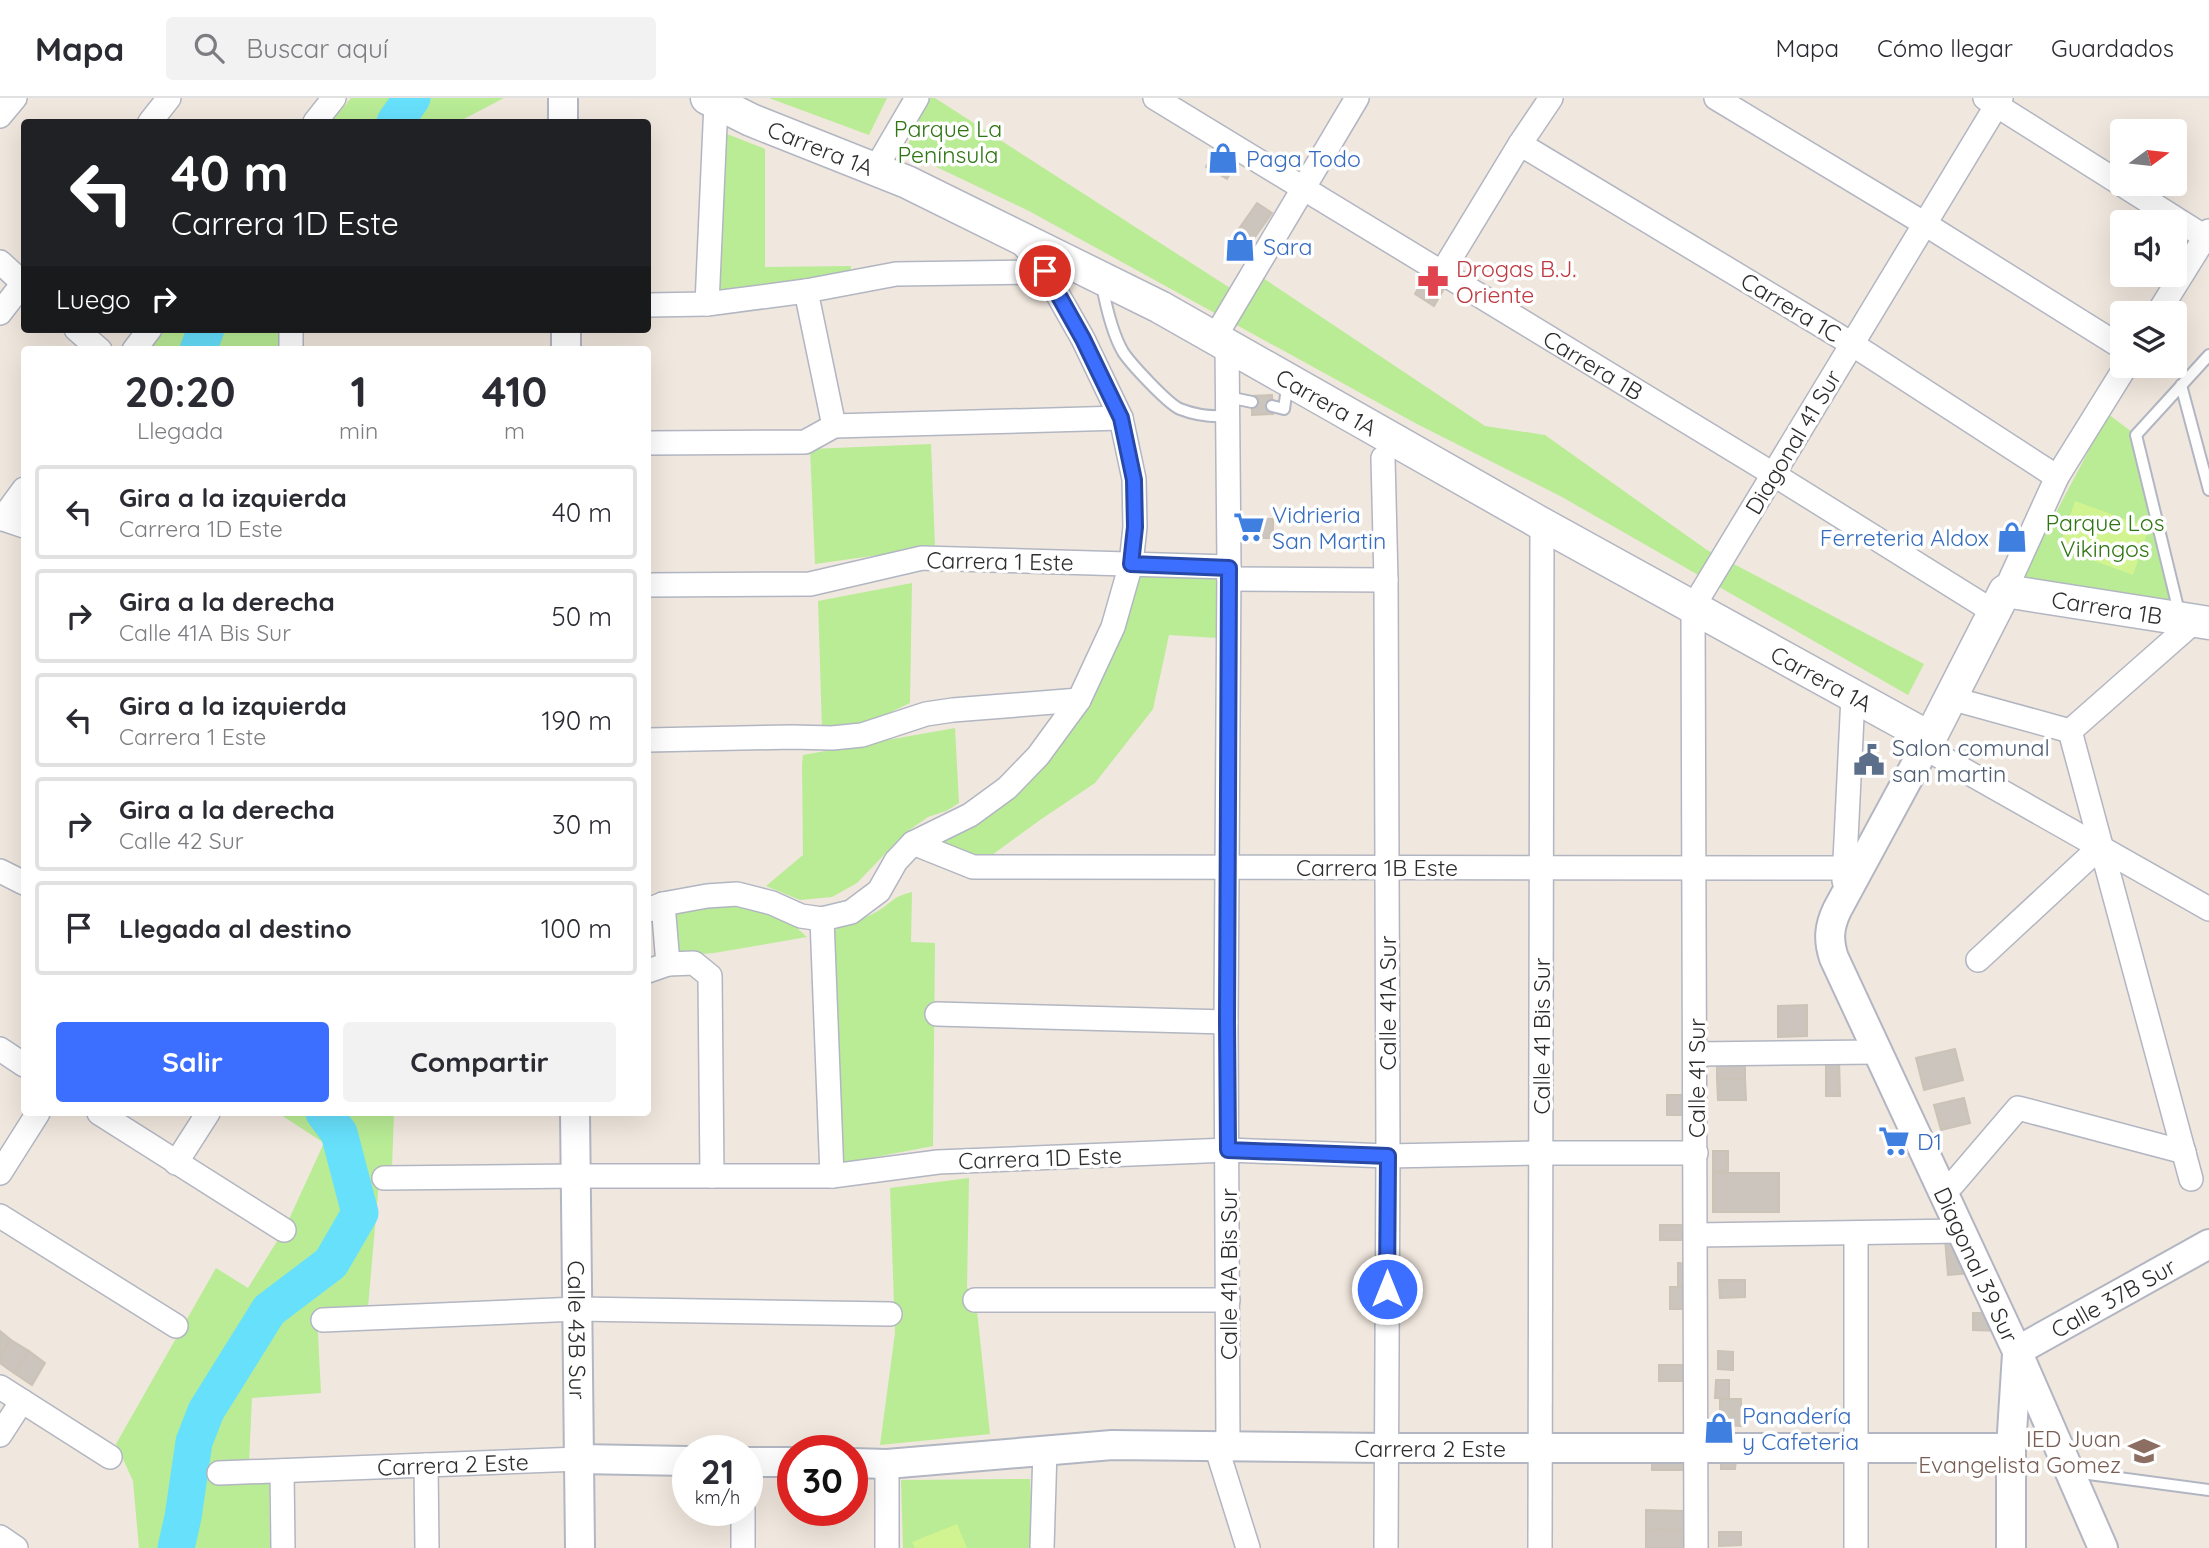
<!DOCTYPE html>
<html lang="es">
<head>
<meta charset="utf-8">
<style>
  :root { --surface:#fff; --page:#f2f2f3; --text:#2b2b33; --muted:#7c7c81; --line:#e1e1e2; --accent:#3c6fff }
  body { margin:0; font-family:Quicksand,sans-serif; background:var(--page); color:var(--text); height:100vh; display:flex; flex-direction:column; font-size:26px; white-space:nowrap }
  * { box-sizing:border-box; margin:0 }
  p { font-size:23px; color:var(--muted) }
  .icon { flex:none; width:38px; height:38px; fill:none; stroke:currentColor; stroke-width:2; stroke-linecap:round; stroke-linejoin:round }
  .map { position:relative; flex:1; overflow:hidden }
  .panel { position:absolute; left:21px; top:248px; width:630px; height:770px; display:flex; flex-direction:column; background:var(--surface); border-radius:7px; box-shadow:0 7px 28px #0002 }
  .panel>* { flex:none }
  .hud { position:absolute; left:21px; top:21px; width:630px; height:214px; border-radius:7px; box-shadow:0 7px 28px #0002; background:#202124; color:#fff; overflow:hidden }
  .needle { width:46px; rotate:75deg }
  .buttons { position:absolute; left:2110px; top:21px; display:grid; gap:14px }
  .buttons a { display:grid; place-items:center; width:77px; height:77px; border-radius:7px; background:var(--surface); box-shadow:0 7px 28px #0002; font-size:35px }
  .speed { position:absolute; left:672px; top:1337px; display:flex; gap:14px; font-size:35px; font-weight:700; text-align:center }
  .speed>* { display:grid; place-content:center; width:91px; height:91px; border-radius:50%; background:var(--surface); box-shadow:0 7px 28px #0002; line-height:1 }
  .speed small { font-size:18px; font-weight:400 }
  .speed .limit { border:10px solid #d22; background:#fff; color:#111 }
  .pin { position:absolute; display:grid; place-items:center; width:60px; height:60px; color:#fff; margin:-30px; border:4px solid #fff; border-radius:50%; box-shadow:0 2px 7px #0007 }
  .me { position:absolute; width:77px; margin:-38px; rotate:0deg; stroke-linejoin:round; filter:drop-shadow(0 0 5px #0008) }
  .turn { display:flex; align-items:center; gap:24px; height:147px; padding:0 35px; font-size:32px }
  .turn .icon { width:91px; height:91px; stroke-width:2.5 }
  .turn b { display:block; font-size:49px; line-height:60px }
  .then { display:flex; align-items:center; height:66px; padding:0 35px; background:#0003; gap:14px; font-size:26px }
  .eta { display:flex; justify-content:space-evenly; align-items:center; height:119px; text-align:center }
  .eta b { font-size:42px; font-weight:700; line-height:49px }
  .primary-button { display:flex; gap:14px; margin-top:auto; padding:14px 35px }
  .primary-button a { flex:1; height:80px; border-radius:7px; background:var(--accent); color:#fff; font-size:28px; font-weight:700; line-height:80px; text-align:center }
  .primary-button a+a { background:var(--page); color:var(--text) }
  ul { padding:0; list-style:none }
  li { display:flex; align-items:center; gap:21px; height:94px; margin:0 14px 10px; padding:0 21px; border:4px solid var(--line); border-radius:7px }
  li div { flex:1 }
  li b { display:block; font-size:26px }
  li em { font-style:normal }
  header { display:flex; align-items:center; gap:42px; box-sizing:border-box; height:98px; padding:0 35px; background:var(--surface); border-bottom:2px solid var(--line) }
  header strong { font-size:33px }
  nav { display:flex; gap:38px; margin-inline-start:auto; font-size:24px }
  .search { width:490px; height:63px; background:var(--page); display:flex; align-items:center; gap:18px; box-sizing:border-box; padding:0 24px; border-radius:7px; color:var(--muted); font-size:26px }
  .map>svg:first-child { display:block }
</style>
</head>
<body>
<header>
<strong>Mapa</strong>
<div class="search"><svg class="icon" aria-label="search" viewBox="0 0 24 24"><circle cx="10" cy="10" r="6"/><path d="M15 15l6 6"/></svg>Buscar aquí</div>
<nav><a>Mapa</a><a>Cómo llegar</a><a>Guardados</a></nav>
</header>
<div class="map">
<svg width="2209" height="1450" viewBox="0 0 2209 1450">
  <rect width="100%" height="100%" fill="#f0e7de"/>
  <!-- green -->
  <path fill="#b9ec95" d="M351,0H504L458,24H331Z
    M769,0H887L869,37Z
    M928,0H935L1244,199L1260,178L1485,328L1545,337L1707,452L1924,566L1908,597L1562,399L1417,326L1029,113L905,54Z
    M722,34L765,51V169L851,168L850,177L792,186L718,192Z
    M162,231H288L287,252H148L147,249Z
    M2108,316L2136,337L2172,502L2022,479Z
    M931,346L935,449L815,466L810,351Z
    M1140,473L1219,476L1218,540L1169,537L1153,611L1095,685L1040,722L981,765L937,746L1038,675L1088,610L1120,540Z
    M912,485L910,605L866,626L822,631L818,503Z
    M955,630L959,705L946,713L928,719L905,735L857,785L832,799L800,802L766,788L803,757L802,666L803,657Z
    M912,794L911,844L935,845L933,1048L839,1066L827,836C844,826 863,822 878,813C894,803 892,799 912,794Z
    M700,802L765,811L787,821L807,839L714,855L686,857L677,852L675,809Z
    M278,1015H394L392,1069L379,1084L368,1209L317,1217L321,1295L252,1300L248,1385L269,1386L270,1450H139L133,1383L116,1346L216,1170L248,1190L284,1132L324,1045Z
    M969,1080L967,1190L975,1194L990,1336L880,1347L895,1235L890,1090Z
    M1030,1381L1033,1450H903L901,1382Z"/>
  <!-- pitch -->
  <path fill="#d1f490" d="M2075,403L2149,430L2133,477L2059,450Z
    M957,1426L967,1450H915L912,1444Z"/>
  <g fill="none" stroke-linecap="round" stroke-linejoin="round">
    <!-- river -->
    <path stroke="#67e0fc" stroke-width="37" d="M395,24L412,0
      M198,252L206,231
      M176,1450L183,1419L194,1344L206,1313L269,1212L331,1165L360,1115L339,1035L324,1015"/>
  </g>
  <!-- building -->
  <path fill="#cbc5bd" stroke="#ccc3b7" stroke-width="2" d="M1218,48L1239,60L1227,81L1206,69Z
    M1257,105L1272,115L1240,160L1226,149Z
    M1428,173L1448,184L1434,208L1415,196Z
    M1272,297L1273,316L1252,317V298Z
    M1242,421H1273V440H1242Z
    M1807,907V938L1778,939V908Z
    M1955,951L1963,982L1924,992L1916,960Z
    M1717,960H1745V981H1717Z
    M1826,961H1839L1840,998H1826Z
    M1717,981H1745L1746,1002H1718Z
    M1667,997H1686L1687,1017H1667Z
    M1964,1000L1970,1025L1941,1032L1934,1007Z
    M1713,1053H1728V1073H1713Z
    M1713,1075H1779V1114H1713Z
    M1660,1127H1686V1142H1660Z
    M1956,1140L1971,1175L1948,1177L1945,1141Z
    M1678,1165L1688,1166V1188H1678Z
    M1719,1182H1745V1199L1720,1200Z
    M1670,1189H1688V1211H1670Z
    M1973,1215H1994L2001,1233L1973,1232Z
    M0,1233L11,1242L0,1258Z
    M11,1242L29,1253L14,1275L0,1265V1258Z
    M29,1253L45,1265L32,1287L14,1275Z
    M1718,1253L1733,1254V1272L1718,1271Z
    M1659,1267H1688V1283H1659Z
    M1716,1282H1729V1300H1715Z
    M1720,1301H1741V1328L1720,1327Z
    M1652,1355L1683,1359V1372H1652Z
    M1721,1362H1736L1735,1371H1721Z
    M1646,1412L1684,1413V1432L1646,1431Z
    M1646,1431L1684,1432V1450H1646Z
    M1719,1434H1741V1447L1719,1448Z"/>
  <g fill="none" stroke-linecap="round" stroke-linejoin="round">
    <defs>
      <path id="service" d="M1102,187C1106,208 1112,235 1123,254C1131,266 1168,306 1180,311C1195,317 1213,319 1228,318
        M2181,287L2209,392
        M1228,299L1252,304
        M1272,308L1284,311L1286,297
        M2180,518L2136,337L2209,257
        M2074,1374L2209,1392"/>
      <g id="minor">
        <path id="s1" d="M1155,0L1773,376L1994,514"/>
        <path d="M1716,0L1925,126L2123,250"/>
        <path d="M1985,0L2205,139"/>
        <path d="M0,18L15,0"/>
        <path d="M150,24L169,0"/>
        <path d="M315,24L334,0"/>
        <path d="M1520,46L1852,246L2057,379"/>
        <path d="M876,70L917,0"/>
        <path d="M0,164L24,186"/>
        <path d="M1441,176L1520,46L1551,0"/>
        <path d="M707,206L716,5"/>
        <path d="M648,207L707,206L806,193"/>
        <path d="M0,215L24,184"/>
        <path d="M2158,215L2209,133"/>
        <path d="M76,231L100,252"/>
        <path d="M291,231V252"/>
        <path d="M1215,239L1357,0"/>
        <path d="M1227,246L1229,469L1226,924L1228,1349"/>
        <path d="M134,252L150,231"/>
        <path d="M834,328L806,193L896,176L1045,174"/>
        <path d="M648,345L805,344L834,328L1121,320"/>
        <path d="M1383,360L1386,482L1388,1058L1386,1450"/>
        <path d="M0,420L24,428"/>
        <path d="M2,421L24,391"/>
        <path d="M1229,481L1386,482"/>
        <path d="M648,487L810,486L922,460L1229,469"/>
        <path d="M2005,493L2057,379L2126,268"/>
        <path d="M1950,600L2070,633"/>
        <path d="M2070,633L2191,1081"/>
        <path d="M2070,633L2196,522"/>
        <path d="M648,642L792,639L832,640L862,637L926,616L953,612L1079,602"/>
        <path d="M1925,650L2209,811"/>
        <path d="M913,745L973,769L1845,770"/>
        <path d="M0,773L24,785"/>
        <path d="M1844,783L1853,598"/>
        <path d="M663,806L668,866"/>
        <path d="M648,812L663,806L707,798L737,796L772,805L801,818L822,821L851,814L879,793L896,763L913,745L970,717L1007,690L1038,658L1079,602L1113,529L1131,466L1135,429L1134,381L1121,320L1083,241L1045,174L1021,144"/>
        <path d="M822,821L832,1078"/>
        <path d="M1978,862L2101,748"/>
        <path d="M648,873L668,866L694,865L710,878L712,1078"/>
        <path d="M937,916L1226,924"/>
        <path d="M0,951L24,967"/>
        <path d="M1696,956L1877,954"/>
        <path d="M99,1015L284,1132"/>
        <path d="M176,1065L208,1015"/>
        <path d="M0,1075L38,1015"/>
        <path d="M384,1080L576,1078H832L938,1064L1228,1052L1388,1058L1541,1055H1696"/>
        <path d="M1943,1094L1953,1086L2018,1010L2184,1054"/>
        <path d="M0,1118L176,1228"/>
        <path d="M1696,1137L1961,1133"/>
        <path d="M975,1202H1228"/>
        <path d="M323,1222L577,1211L890,1216"/>
        <path d="M0,1289L110,1359"/>
        <path d="M0,1337L22,1303"/>
        <path d="M1216,1348L1248,1450"/>
        <path d="M887,1366V1450"/>
        <path d="M426,1367L427,1450"/>
        <path d="M282,1373L283,1450"/>
        <path id="s2" d="M219,1375L579,1361"/>
        <path d="M743,1412V1450"/>
        <path d="M0,1439L16,1450"/>
        <path d="M1042,1450L1045,1352"/>
        <path d="M1540,1450L1542,426"/>
        <path d="M1696,1450L1693,509L2001,0"/>
        <path d="M1856,1450V1135"/>
      </g>
      <g id="tertiary">
        <path d="M563,0V24"/>
        <path d="M566,231V252"/>
        <path id="s3" d="M1930,640L1837,812C1829,829 1828,842 1834,860L2017,1253L2103,1450"/>
        <path id="s4" d="M575,1015L580,1450"/>
        <path id="s5" d="M2017,1253L2209,1146"/>
        <path d="M579,1361L688,1363"/>
        <path d="M747,1364H793"/>
        <path id="s6" d="M852,1365L887,1366L1112,1347L1386,1350H2011"/>
        <path d="M2011,1450V1350L2017,1256"/>
      </g>
      <g id="secondary">
        <path id="s7" d="M707,0L751,22L907,84L1160,209L1542,426L1930,640L2005,493L2209,525"/>
      </g>
    </defs>
    <!-- service casing -->
    <use href="#service" stroke="#b2b6c2" stroke-width="14"/>
    <!-- minor casing -->
    <use href="#minor" stroke="#b2b6c2" stroke-width="26"/>
    <!-- tertiary casing -->
    <use href="#tertiary" stroke="#b2b6c2" stroke-width="32"/>
    <!-- secondary casing -->
    <use href="#secondary" stroke="#b2b6c2" stroke-width="35"/>
    <!-- service -->
    <use href="#service" stroke="#fff" stroke-width="10"/>
    <!-- minor -->
    <use href="#minor" stroke="#fff" stroke-width="23"/>
    <!-- tertiary -->
    <use href="#tertiary" stroke="#fff" stroke-width="28"/>
    <!-- secondary -->
    <use href="#secondary" stroke="#fff" stroke-width="32"/>
  </g>
  <g fill="none" stroke-linecap="round" stroke-linejoin="round">
    <defs>
      <path id="route" d="M1045,173L1083,241L1121,320L1134,382L1135,429L1131,466L1229,470L1227,924L1228,1052L1388,1058L1387,1191"/>
    </defs>
    <!-- route casing -->
    <use href="#route" stroke="#2748a6" stroke-width="18"/>
    <!-- route -->
    <use href="#route" stroke="#3c6fff" stroke-width="12"/>
  </g>
  <!-- icons -->
  <defs>
    <symbol id="shop-bare" viewBox="-9 -9 18 18"><path d="M-5-2.5h2.3a2.7 3.5 0 0 1 5.4 0H5L5.5 6h-11ZM-1.5-2.5h3a1.5 2.3 0 0 0-3 0Z" fill="#3f7fe0" stroke="#fff" stroke-width="2.5" paint-order="stroke"/></symbol>
    <symbol id="pharmacy-bare" viewBox="-9 -9 18 18"><path d="M-2-6h4v4h4v4h-4v4h-4v-4h-4v-4h4Z" fill="#e0444e" stroke="#fff" stroke-width="2.5" paint-order="stroke"/></symbol>
    <symbol id="supermarket-bare" viewBox="-9 -9 18 18"><path d="M-6-5.5h2.5l.6 2H6L4.5 2H-2.5L-4.4-4H-6ZM-1.5 3.2a1.3 1.3 0 1 0 .1 0ZM3 3.2a1.3 1.3 0 1 0 .1 0Z" fill="#3f7fe0" stroke="#fff" stroke-width="2.5" paint-order="stroke"/></symbol>
    <symbol id="civic-bare" viewBox="-9 -9 18 18"><path d="M-.6-6.5H3V-4.5H.6V-3L4-1V1h2V6H-6V1h2V-1L-.6-3ZM-1.2 2.5V6h2.4V2.5Z" fill="#5c6f8a" stroke="#fff" stroke-width="2.5" paint-order="stroke"/></symbol>
    <symbol id="school-bare" viewBox="-9 -9 18 18"><path d="M0-5L7-2L0 1L-7-2ZM-4 1L0 2.5L4 1V4Q0 6-4 4Z" fill="#8d6e63" stroke="#fff" stroke-width="2.5" paint-order="stroke"/></symbol>
  </defs>
  <g fill-rule="evenodd">
    <use href="#shop-bare" x="1201" y="38" width="44" height="44"/>
    <use href="#shop-bare" x="1218" y="126" width="44" height="44"/>
    <use href="#pharmacy-bare" x="1411" y="161" width="44" height="44"/>
    <use href="#supermarket-bare" x="1227" y="407" width="44" height="44"/>
    <use href="#shop-bare" x="1990" y="417" width="44" height="44"/>
    <use href="#civic-bare" x="1847" y="640" width="44" height="44"/>
    <use href="#supermarket-bare" x="1872" y="1021" width="44" height="44"/>
    <use href="#shop-bare" x="1697" y="1308" width="44" height="44"/>
    <use href="#school-bare" x="2122" y="1331" width="44" height="44"/>
  </g>
  <g text-anchor="middle" dominant-baseline="central" stroke-width="7" stroke-linejoin="round" paint-order="stroke">
    <!-- park labels -->
    <g font-size="23" fill="#2e7513" stroke="#fff">
      <text x="948" y="30">Parque La<tspan x="948" dy="26">Península</tspan></text>
      <text x="2105" y="424">Parque Los<tspan x="2105" dy="26">Vikingos</tspan></text>
    </g>
    <!-- street labels -->
    <g font-size="23" fill="#2d2d2d" stroke="#fff">
      <text stroke="none"><textPath href="#s7" startOffset="124">Carrera 1A</textPath></text>
      <text transform="translate(1791 209) rotate(31)">Carrera 1C</text>
      <text stroke="none"><textPath href="#s1" startOffset="513">Carrera 1B</textPath></text>
      <text stroke="none"><textPath href="#s7" startOffset="691">Carrera 1A</textPath></text>
      <text transform="translate(1793 344) rotate(-59)">Diagonal 41 Sur</text>
      <text transform="translate(1000 463) rotate(1)">Carrera 1 Este</text>
      <text stroke="none"><textPath href="#s7" startOffset="1650">Carrera 1B</textPath></text>
      <text stroke="none"><textPath href="#s7" startOffset="1258">Carrera 1A</textPath></text>
      <text x="1377" y="769">Carrera 1B Este</text>
      <text transform="translate(1387 905) rotate(-90)">Calle 41A Sur</text>
      <text transform="translate(1541 938) rotate(-90)">Calle 41 Bis Sur</text>
      <text transform="translate(1696 980) rotate(-90)">Calle 41 Sur</text>
      <text transform="translate(1040 1060) rotate(-2)">Carrera 1D Este</text>
      <text stroke="none"><textPath href="#s3" startOffset="583">Diagonal 39 Sur</textPath></text>
      <text transform="translate(1228 1176) rotate(-90)">Calle 41A Bis Sur</text>
      <text stroke="none"><textPath href="#s5" startOffset="110">Calle 37B Sur</textPath></text>
      <text stroke="none"><textPath href="#s4" startOffset="217">Calle 43B Sur</textPath></text>
      <text stroke="none"><textPath href="#s6" startOffset="579">Carrera 2 Este</textPath></text>
      <text stroke="none"><textPath href="#s2" startOffset="234">Carrera 2 Este</textPath></text>
    </g>
    <!-- shop labels -->
    <g font-size="23" fill="#366cbe" stroke="#fff" text-anchor="start">
      <text x="1246" y="60">Paga Todo</text>
      <text x="1263" y="148">Sara</text>
      <text x="1272" y="416">Vidrieria<tspan x="1272" dy="26">San Martin</tspan></text>
      <text x="1989" y="439" text-anchor="end">Ferreteria Aldox</text>
      <text x="1917" y="1043">D1</text>
      <text x="1742" y="1317">Panadería<tspan x="1742" dy="26">y Cafeteria</tspan></text>
    </g>
    <!-- health labels -->
    <g font-size="23" fill="#be3a42" stroke="#fff" text-anchor="start">
      <text x="1456" y="170">Drogas B.J.<tspan x="1456" dy="26">Oriente</tspan></text>
    </g>
    <!-- service labels -->
    <g font-size="23" fill="#4e5e75" stroke="#fff" text-anchor="start">
      <text x="1892" y="649">Salon comunal<tspan x="1892" dy="26">san martin</tspan></text>
    </g>
    <!-- education labels -->
    <g font-size="23" fill="#785e54" stroke="#fff" text-anchor="end">
      <text x="2121" y="1340">IED Juan<tspan x="2121" dy="26">Evangelista Gomez</tspan></text>
    </g>
  </g>
</svg>
<div class="buttons">
<a><svg class="needle" viewBox="-14 -14 28 28"><path d="M0-13l5 13h-10z" fill="#e53935"/><path d="M0 13l5-13h-10z" fill="#7c7c81"/></svg></a>
<a><svg class="icon" aria-label="sound" viewBox="0 0 24 24"><path d="M4 9h4l5-4v14l-5-4H4zM17 9q2 3 0 6"/></svg></a>
<a><svg class="icon" aria-label="layers" viewBox="0 0 24 24"><path d="M12 4l9 5-9 5-9-5zM3 14l9 5 9-5"/></svg></a>
</div>
<div class="speed"><div>21<small>km/h</small></div><div class="limit">30</div></div>
<div class="pin" style="left:1045px;top:173px;background:#d93025"><svg class="icon" aria-label="arrive" viewBox="0 0 24 24"><path d="M6 21V4h12l-3 4 3 4H6"/></svg></div>
<svg class="me" style="left:1387px;top:1191px" viewBox="-20 -20 40 40"><circle r="17" fill="#3c6fff" stroke="#fff" stroke-width="3"/><path d="M0-11L8 9 0 5-8 9z" fill="#fff"/></svg>
<div class="hud">
<div class="turn"><svg class="icon" aria-label="left" viewBox="0 0 24 24"><path d="M17 20v-9H6M10 6l-5 5 5 5"/></svg><div><b>40 m</b>Carrera 1D Este</div></div>
<div class="then">Luego<svg class="icon" aria-label="right" viewBox="0 0 24 24"><path d="M7 20v-9h11M14 6l5 5-5 5"/></svg></div>
</div>
<section class="panel">
<div class="eta">
<div><b>20:20</b><p>Llegada</p></div>
<div><b>1</b><p>min</p></div>
<div><b>410</b><p>m</p></div>
</div>
<ul>
<li><svg class="icon" aria-label="left" viewBox="0 0 24 24"><path d="M17 20v-9H6M10 6l-5 5 5 5"/></svg><div><b>Gira a la izquierda</b><p>Carrera 1D Este</p></div><em>40 m</em></li>
<li><svg class="icon" aria-label="right" viewBox="0 0 24 24"><path d="M7 20v-9h11M14 6l5 5-5 5"/></svg><div><b>Gira a la derecha</b><p>Calle 41A Bis Sur</p></div><em>50 m</em></li>
<li><svg class="icon" aria-label="left" viewBox="0 0 24 24"><path d="M17 20v-9H6M10 6l-5 5 5 5"/></svg><div><b>Gira a la izquierda</b><p>Carrera 1 Este</p></div><em>190 m</em></li>
<li><svg class="icon" aria-label="right" viewBox="0 0 24 24"><path d="M7 20v-9h11M14 6l5 5-5 5"/></svg><div><b>Gira a la derecha</b><p>Calle 42 Sur</p></div><em>30 m</em></li>
<li><svg class="icon" aria-label="arrive" viewBox="0 0 24 24"><path d="M6 21V4h12l-3 4 3 4H6"/></svg><div><b>Llegada al destino</b></div><em>100 m</em></li>
</ul>
<div class="primary-button"><a>Salir</a><a>Compartir</a></div>
</section>
</div>
</body>
</html>
